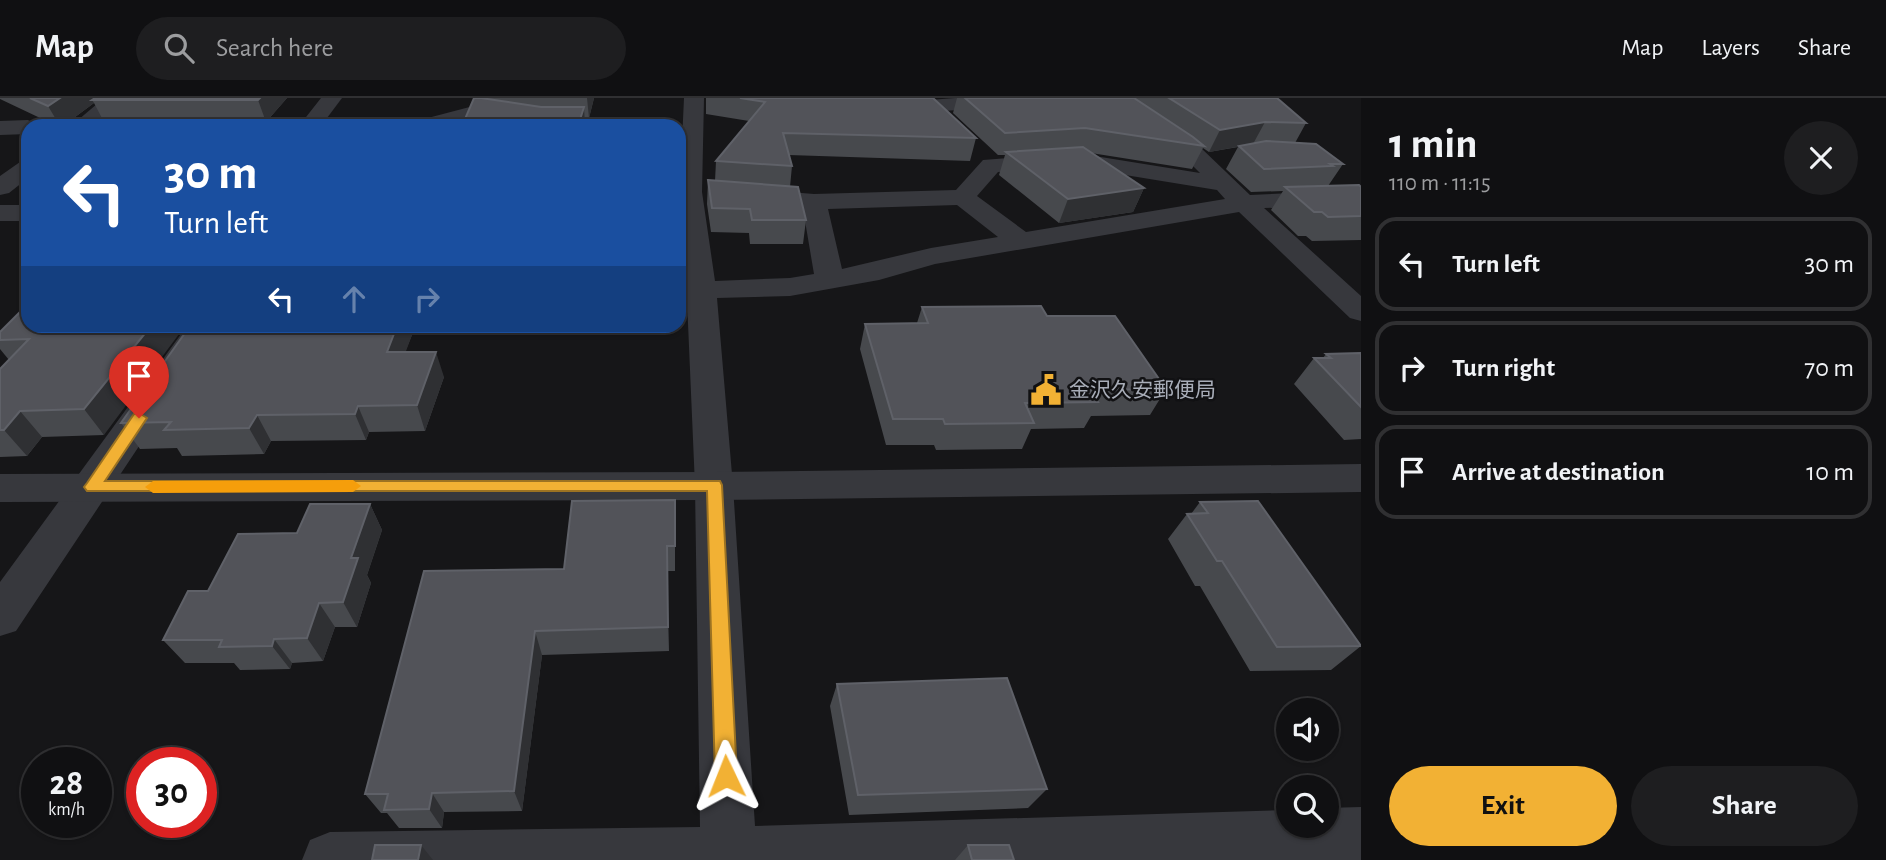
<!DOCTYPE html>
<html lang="en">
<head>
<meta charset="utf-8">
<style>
  :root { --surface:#101012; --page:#1e1e20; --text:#f1f3f6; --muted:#9c9d9f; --line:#303032; --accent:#f2b134 }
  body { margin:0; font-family:"Alegreya Sans","Noto Sans JP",sans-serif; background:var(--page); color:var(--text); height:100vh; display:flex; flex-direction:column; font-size:26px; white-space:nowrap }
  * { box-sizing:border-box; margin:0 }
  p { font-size:23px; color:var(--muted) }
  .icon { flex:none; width:38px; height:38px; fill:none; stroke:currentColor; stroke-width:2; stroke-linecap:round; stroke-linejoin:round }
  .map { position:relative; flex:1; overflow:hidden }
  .panel { display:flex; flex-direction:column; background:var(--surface); width:525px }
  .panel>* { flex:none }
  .guide { position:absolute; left:21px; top:21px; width:665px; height:214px; border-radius:21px; box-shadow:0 2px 5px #0004,0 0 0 2px var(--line); background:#1a4fa0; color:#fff; overflow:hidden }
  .buttons { position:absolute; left:1276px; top:600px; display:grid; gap:14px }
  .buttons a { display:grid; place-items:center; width:63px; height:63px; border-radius:50%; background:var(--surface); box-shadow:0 2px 5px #0004,0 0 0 2px var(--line); font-size:35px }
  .speed { position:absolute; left:21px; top:649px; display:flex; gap:14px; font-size:35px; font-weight:700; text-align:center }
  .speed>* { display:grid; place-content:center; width:91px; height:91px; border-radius:50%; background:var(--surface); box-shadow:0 2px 5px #0004,0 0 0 2px var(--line); line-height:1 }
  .speed small { font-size:18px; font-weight:400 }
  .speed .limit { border:10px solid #d22; background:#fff; color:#111 }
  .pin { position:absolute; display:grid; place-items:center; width:60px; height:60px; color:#fff; margin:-72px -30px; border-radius:50% 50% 50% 0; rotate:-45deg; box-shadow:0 0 7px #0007 }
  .pin .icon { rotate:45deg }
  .me { position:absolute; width:77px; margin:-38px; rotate:358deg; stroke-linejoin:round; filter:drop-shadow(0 0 5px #0008) }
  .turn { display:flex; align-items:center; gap:24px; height:147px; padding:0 28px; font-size:32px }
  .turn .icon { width:91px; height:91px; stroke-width:2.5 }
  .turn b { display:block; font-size:49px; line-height:60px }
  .lanes { display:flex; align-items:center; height:66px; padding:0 28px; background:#0003; justify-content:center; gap:35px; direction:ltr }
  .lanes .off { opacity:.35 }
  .round { display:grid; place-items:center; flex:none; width:74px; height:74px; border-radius:37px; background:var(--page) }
  .overview { display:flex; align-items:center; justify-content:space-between; height:119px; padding:0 28px }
  h1 { font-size:42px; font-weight:700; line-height:52px }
  .button { display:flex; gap:14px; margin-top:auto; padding:14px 28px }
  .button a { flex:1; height:80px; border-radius:42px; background:var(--accent); color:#111; font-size:28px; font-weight:700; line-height:80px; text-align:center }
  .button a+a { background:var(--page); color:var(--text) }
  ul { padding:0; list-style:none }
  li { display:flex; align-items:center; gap:21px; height:94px; margin:0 14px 10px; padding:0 14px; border:4px solid var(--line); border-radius:21px }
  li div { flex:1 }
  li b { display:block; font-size:26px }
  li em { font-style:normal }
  header { display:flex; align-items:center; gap:42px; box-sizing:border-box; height:98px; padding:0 35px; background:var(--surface); border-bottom:2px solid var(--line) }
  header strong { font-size:33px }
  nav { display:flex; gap:38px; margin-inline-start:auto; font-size:24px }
  .search { width:490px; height:63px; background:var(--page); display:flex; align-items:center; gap:18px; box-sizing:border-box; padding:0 24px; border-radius:38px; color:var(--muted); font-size:26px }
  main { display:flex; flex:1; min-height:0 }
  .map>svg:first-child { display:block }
</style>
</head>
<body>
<header>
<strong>Map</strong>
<div class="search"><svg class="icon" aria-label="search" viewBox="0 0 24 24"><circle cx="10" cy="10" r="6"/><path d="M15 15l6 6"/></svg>Search here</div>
<nav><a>Map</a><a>Layers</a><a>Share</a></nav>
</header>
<main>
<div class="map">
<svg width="1361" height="762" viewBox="0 0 1361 762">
  <rect width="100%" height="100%" fill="#161618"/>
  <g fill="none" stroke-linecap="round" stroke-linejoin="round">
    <!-- minor -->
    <path fill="#37383d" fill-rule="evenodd" d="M104,0H127L95,28H71Z
      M321,0H342L321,28H299Z
      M684,0H704L702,94L715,183L790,180L814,176L803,111L742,104L738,99L742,94L751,91L814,96L956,92L983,62L1076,55L1200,75L1184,59L1099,0H1123L1200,49L1250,97L1361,92V108L1264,110L1361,198V223L1350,220L1239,114L935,166L879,182L790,198L717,200L733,388L755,728L1288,712V728H1326V710L1361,709V762H302L310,742L330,734L700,729L695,388L687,202H679V184H686L679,109ZM1076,69L1217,92L1225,101L1026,134L977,98L998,74ZM957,107L998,139L931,150L842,171L828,111Z
      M955,0H1048L1045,4L1038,6L890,17L883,15L880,11L883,7L890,5Z
      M481,6L586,22L594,23L597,28H544L481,18L445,28H387L390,23L424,21Z
      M28,22L38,28H28V36L0,37V23Z
      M28,62V80L9,95L0,97V78L20,64Z
      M0,107H28V123H0Z
      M187,228H219L16,533L0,538V484Z"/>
    <!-- tertiary -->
    <path fill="#37383d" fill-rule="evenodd" d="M1361,366V394L714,402L0,404V376L714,374Z"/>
  </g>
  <!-- wall -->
  <path fill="#47494d" d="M0,0H287L266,24H104L94,5L63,28H57L0,1Z
    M485,0H594L589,20L585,19V28H578Z
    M706,0H933L976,40L970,63L789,57L792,68L790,89L806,122L803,146H750L749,135L711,134L707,106L708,82L715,83L716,63L749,23L706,16Z
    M957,0H1277L1306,25L1295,45L1343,66L1328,88L1361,89V142L1312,143L1306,138H1298L1271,112L1283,93L1251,94L1226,71L1238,49L1209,54L1203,50L1192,71L1091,55L1144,90L1133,114L1059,125L999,77L1005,57H998L953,15Z
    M28,206L104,337L42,339L27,358L0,359V271L9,262L0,251V234Z
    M922,209L1047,218L1166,291L1150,317L1091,318L1084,330L1031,331L1022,351L936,352L934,347H886L860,251L865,226L917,225Z
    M190,228H409L412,237L405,254L444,279L425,333L369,334L366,342L271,343L264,356L182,358L177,350L140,351L121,325Z
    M1361,255V341L1344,342L1294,286L1314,260H1323L1326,256Z
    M675,402V473H667L669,553L542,557L522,713L444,714L442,730H399L387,715H381L365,696L564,471Z
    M1200,404L1361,548L1331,572L1250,573L1200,488H1195L1168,441L1187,416H1191Z
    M370,406L382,432L367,477L371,485L357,529H335L323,563L292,565L290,571L240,572L234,565H185L163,542L208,493L297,435Z
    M837,586L1047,691L1028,710L849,717L830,608Z
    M968,747L1014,762H955Z"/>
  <!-- shaded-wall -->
  <path fill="#2f3033" d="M60,0H100L92,2L94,5L63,28H60L48,8Z
    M260,0H287L266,24L258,2Z
    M587,0H594L589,20Z
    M584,9L585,28H578Z
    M1265,24L1253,46L1209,54L1220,32Z
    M1144,90L1133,114L1059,125L1068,101Z
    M151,228H185L104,337L84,311Z
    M397,228H409L412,237L396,280L387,254Z
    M436,254L444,279L425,333L417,307Z
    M358,308L369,334L366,342L355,316Z
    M20,313L42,339L27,358L4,332Z
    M257,317L271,343L264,356L249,330Z
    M370,406L382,432L367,477L371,485L357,529L343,504L351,460Z
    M319,505L335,529L323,563L307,540Z
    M535,533L542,557L522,713L514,693Z
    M274,541L292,565L290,571L272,548Z
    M432,695L444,714L442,730L429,711Z
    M421,747L433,762H418Z"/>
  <!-- building -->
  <path fill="#525359" stroke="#5f6168" stroke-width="2" d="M30,0H60L48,8Z
    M95,0H260L258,2H92Z
    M474,0H481L541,9H584L578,28H462Z
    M740,0H933L976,40L783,35L792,68L716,63L765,4Z
    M965,0H1134L1193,39L1204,48L1085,30L1005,35Z
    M1169,0H1277L1306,25L1265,24L1220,32Z
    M1266,43L1316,46L1343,66H1330L1333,68L1264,71L1239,48Z
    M1083,49L1144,90L1068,101L1006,54Z
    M708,82L798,89L806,122H752L750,111L712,110Z
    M1359,87L1361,89V118L1328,119L1322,114H1314L1285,89Z
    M28,206V228H151L84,311L20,313L4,332H0V271L29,241L0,242V234Z
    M1041,208L1047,218H1115L1166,291L1090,292L1098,304L1025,305L1034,325L945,326L943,321H893L865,226L928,225L922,209Z
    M190,228H397L387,254H436L417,307L358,308L355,316L257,317L249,330L164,332L171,324L121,325Z
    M1361,255V309L1314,260H1331L1326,256Z
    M675,402V448H667L668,529L535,533L514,693L432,695L429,711L384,712L388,696H365L424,473L564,471L572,403Z
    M1258,403L1361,548L1277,549L1222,463H1217L1187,416L1208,415L1200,404Z
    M310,406H370L351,460H358L343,504L319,505L307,540L274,541L272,548L219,549L222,542H163L188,493H208L238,436L297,435Z
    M1007,580L1047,691L858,697L837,586Z
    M375,747H421L418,762H372Z
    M968,747H1009L1014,762H972Z"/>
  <!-- route -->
  <path fill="#f2b134" stroke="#9d7322" stroke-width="2" d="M139,315L147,320L105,383H720L722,387L737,678L734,685L726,688L718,685L715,678L707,393H87L84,389L87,385L134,316Z"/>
  <!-- slow -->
  <path fill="#f59e0b" d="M353,382L361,388L353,394L153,395L145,389L153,383Z"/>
  <!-- icons -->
  <defs>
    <symbol id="civic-bare" viewBox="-9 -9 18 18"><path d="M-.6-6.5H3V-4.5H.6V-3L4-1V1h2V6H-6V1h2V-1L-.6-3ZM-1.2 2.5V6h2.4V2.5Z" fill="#f2b134" stroke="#111113" stroke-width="2.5" paint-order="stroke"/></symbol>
  </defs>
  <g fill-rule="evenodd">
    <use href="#civic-bare" x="1024" y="270" width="44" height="44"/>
  </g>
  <g text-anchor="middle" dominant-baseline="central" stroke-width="5" stroke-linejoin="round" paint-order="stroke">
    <!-- poi labels -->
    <g font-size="21" fill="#a8adb8" stroke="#111113" text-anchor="start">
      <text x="1069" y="292">金沢久安郵便局</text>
    </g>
  </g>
</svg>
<div class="buttons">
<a><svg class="icon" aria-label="sound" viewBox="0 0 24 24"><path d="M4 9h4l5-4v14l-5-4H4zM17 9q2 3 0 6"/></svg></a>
<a><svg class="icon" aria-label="search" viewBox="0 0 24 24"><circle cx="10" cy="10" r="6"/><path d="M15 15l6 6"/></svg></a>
</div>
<div class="speed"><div>28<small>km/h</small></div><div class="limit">30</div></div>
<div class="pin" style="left:139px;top:320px;background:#d93025"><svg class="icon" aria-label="arrive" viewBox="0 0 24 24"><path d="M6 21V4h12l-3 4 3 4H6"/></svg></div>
<svg class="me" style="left:726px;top:678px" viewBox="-20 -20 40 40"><path d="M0-17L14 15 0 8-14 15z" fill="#f2b134" stroke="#fff" stroke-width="4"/></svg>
<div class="guide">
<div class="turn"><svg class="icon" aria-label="left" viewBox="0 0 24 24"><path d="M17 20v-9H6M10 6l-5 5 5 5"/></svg><div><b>30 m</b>Turn left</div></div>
<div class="lanes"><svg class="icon" aria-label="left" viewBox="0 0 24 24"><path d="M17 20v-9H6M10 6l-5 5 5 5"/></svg><svg class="icon off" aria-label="ahead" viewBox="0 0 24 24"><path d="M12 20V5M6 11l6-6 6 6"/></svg><svg class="icon off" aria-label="right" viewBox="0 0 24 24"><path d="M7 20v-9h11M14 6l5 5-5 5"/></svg></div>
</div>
</div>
<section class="panel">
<div class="overview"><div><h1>1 min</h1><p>110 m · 11:15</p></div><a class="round"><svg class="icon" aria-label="close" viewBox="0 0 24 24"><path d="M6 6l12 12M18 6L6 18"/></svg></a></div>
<ul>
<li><svg class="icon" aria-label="left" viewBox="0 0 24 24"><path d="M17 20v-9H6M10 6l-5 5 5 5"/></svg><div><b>Turn left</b></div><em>30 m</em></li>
<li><svg class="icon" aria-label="right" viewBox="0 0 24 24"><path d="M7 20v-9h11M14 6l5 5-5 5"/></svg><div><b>Turn right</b></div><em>70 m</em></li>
<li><svg class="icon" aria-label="arrive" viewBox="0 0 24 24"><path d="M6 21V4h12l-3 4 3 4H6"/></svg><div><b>Arrive at destination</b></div><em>10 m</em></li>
</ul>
<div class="button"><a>Exit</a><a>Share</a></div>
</section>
</main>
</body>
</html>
